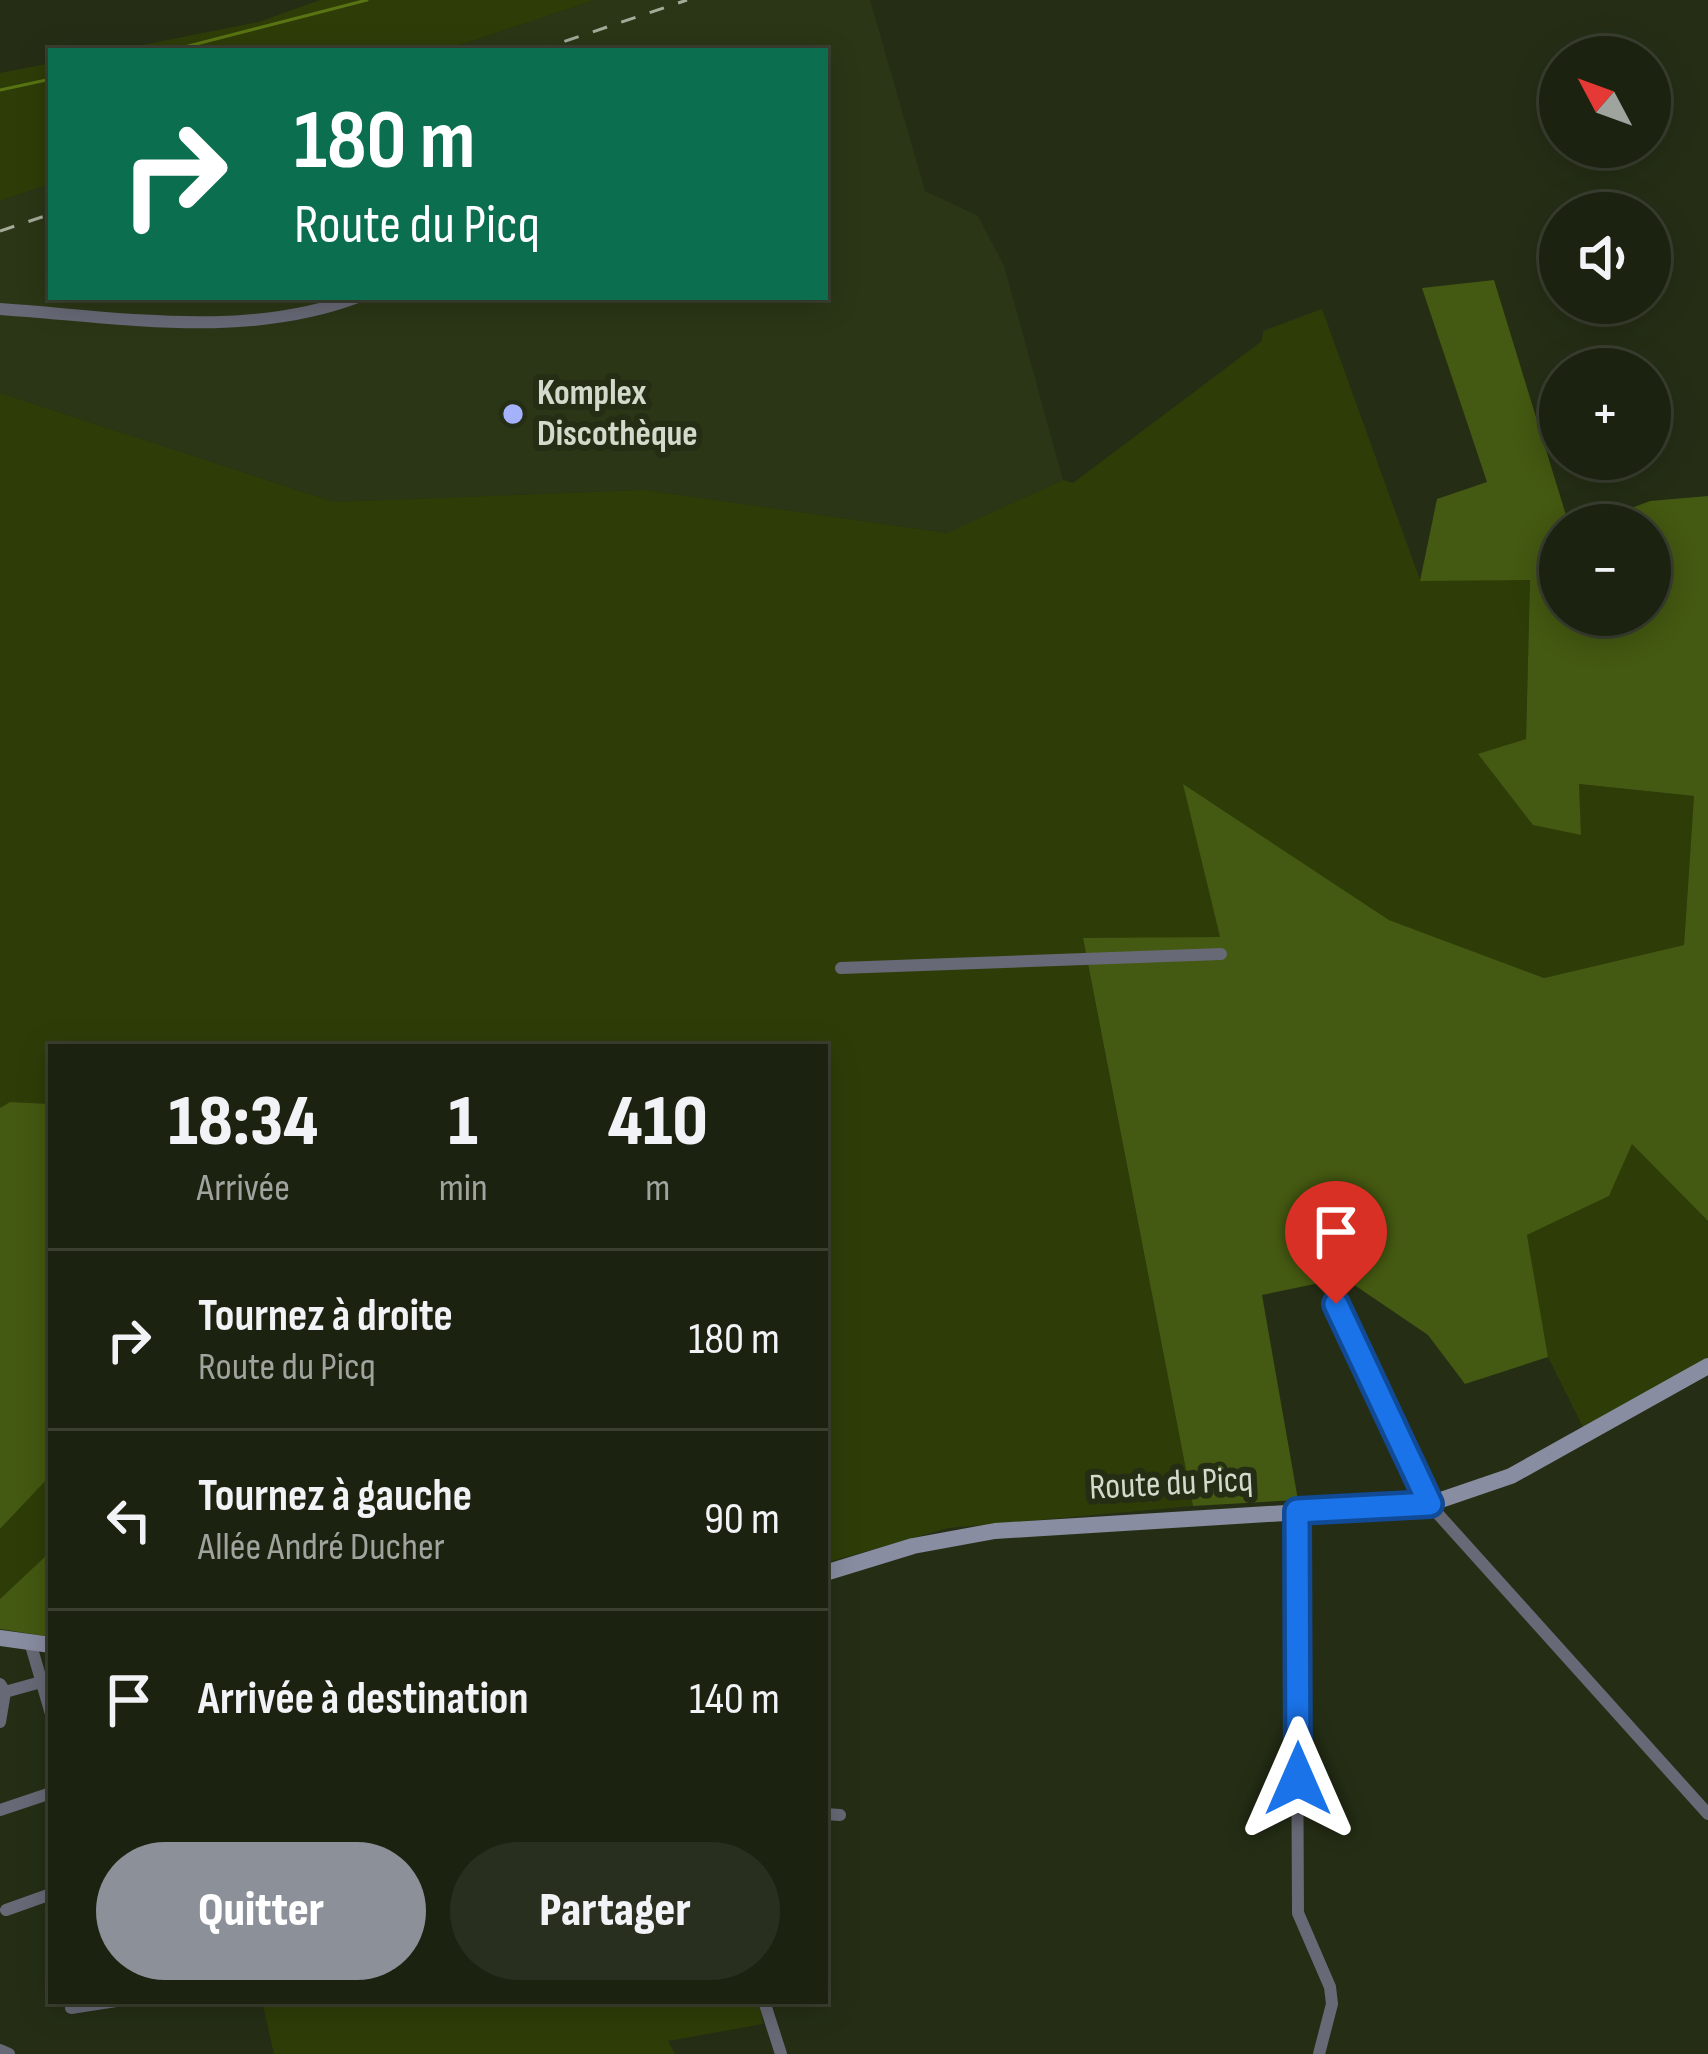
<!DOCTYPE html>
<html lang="fr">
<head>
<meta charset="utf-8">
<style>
  :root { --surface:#1c2210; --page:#292f1e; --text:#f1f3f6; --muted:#a0a49f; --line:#3a3f30; --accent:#8c9099 }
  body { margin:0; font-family:"Sofia Sans Condensed",sans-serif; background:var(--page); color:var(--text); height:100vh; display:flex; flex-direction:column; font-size:45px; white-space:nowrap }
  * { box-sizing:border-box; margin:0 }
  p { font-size:39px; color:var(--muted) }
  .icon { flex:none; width:66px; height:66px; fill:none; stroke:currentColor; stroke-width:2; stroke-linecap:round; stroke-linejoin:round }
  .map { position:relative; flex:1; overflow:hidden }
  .panel { position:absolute; left:48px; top:1044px; width:780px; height:960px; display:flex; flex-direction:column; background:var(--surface); border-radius:0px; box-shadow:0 6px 30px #0003,0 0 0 3px var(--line) }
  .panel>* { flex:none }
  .guide { position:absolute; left:48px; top:48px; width:780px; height:252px; border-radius:0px; box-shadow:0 6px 30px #0003,0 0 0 3px var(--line); background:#0b6e4f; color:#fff; overflow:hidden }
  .needle { width:78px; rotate:311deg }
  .buttons { position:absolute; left:1539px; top:36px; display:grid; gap:24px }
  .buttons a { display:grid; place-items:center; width:132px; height:132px; border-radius:50%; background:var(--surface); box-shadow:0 6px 30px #0003,0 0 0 3px var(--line); font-size:60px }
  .pin { position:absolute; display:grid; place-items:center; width:102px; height:102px; color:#fff; margin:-123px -51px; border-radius:50% 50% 50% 0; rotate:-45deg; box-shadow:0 0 12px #0007 }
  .pin .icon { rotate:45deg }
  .me { position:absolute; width:132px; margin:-66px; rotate:0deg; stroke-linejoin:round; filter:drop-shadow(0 0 9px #0008) }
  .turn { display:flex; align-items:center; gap:42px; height:252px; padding:0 48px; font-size:54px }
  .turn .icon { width:156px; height:156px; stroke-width:2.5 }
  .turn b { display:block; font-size:84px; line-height:102px }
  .eta { display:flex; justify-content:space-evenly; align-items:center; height:204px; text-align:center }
  .eta b { font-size:72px; font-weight:800; line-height:84px }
  .button { display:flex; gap:24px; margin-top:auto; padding:24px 48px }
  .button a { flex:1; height:138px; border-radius:72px; background:var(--accent); color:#fff; font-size:48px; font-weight:800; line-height:138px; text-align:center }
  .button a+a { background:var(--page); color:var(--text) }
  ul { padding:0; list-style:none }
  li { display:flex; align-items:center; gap:36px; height:180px; padding:0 48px; border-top:3px solid var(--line) }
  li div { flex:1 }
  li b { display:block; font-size:45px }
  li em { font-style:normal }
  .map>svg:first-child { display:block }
</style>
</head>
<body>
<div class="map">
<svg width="1708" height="2054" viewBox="0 0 1708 2054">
  <rect width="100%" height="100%" fill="#252e15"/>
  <!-- built -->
  <path fill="#2b3616" d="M595,0H870L925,191L978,216L1004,266L1063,480L948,533L644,490L334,502L0,393V201L51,183V297H825V51H442Z"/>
  <!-- green -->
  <path fill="#2e3d08" d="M320,0H595L442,51H112L259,22Z
    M51,63V183L0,201V73Z
    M1322,309L1420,580H1530L1526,739L1479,755L1581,833L1578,784L1694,796L1684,945L1544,978L1389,920L1184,785L1220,937L1083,939L1193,1506L948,1528L825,1563V1047H51V1104L11,1102L0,1108V393L334,502L644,490L947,533L1063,480L1073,483L1262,341L1263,331Z
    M1632,1143L1708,1221V1371L1584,1429L1548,1357L1527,1235L1609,1196Z
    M51,1475V1551L0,1599V1529Z
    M262,2001H759L763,2024L668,2041L675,2054H274Z"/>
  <!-- forest -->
  <path fill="#445911" d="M1494,280L1569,525H1560V615H1650V525H1587L1650,501L1708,496V1221L1632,1144L1609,1196L1527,1235L1548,1357L1465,1384L1428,1335L1344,1278L1262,1295L1298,1500L1193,1506L1083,938L1220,937L1183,784L1389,920L1544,978L1684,945L1694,796L1579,784L1581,835L1533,825L1478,754L1526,739L1530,580L1420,581L1437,499L1487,482L1422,288Z
    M10,1102L51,1104V1475L0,1529V1108Z
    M51,1551V1637L0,1629V1599Z"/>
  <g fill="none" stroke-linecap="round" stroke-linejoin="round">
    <!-- stream -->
    <path stroke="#597412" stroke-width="3" d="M169,51L367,0
      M0,90L51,79"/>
    <!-- street -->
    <path stroke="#676976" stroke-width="12" d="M0,309C119,317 244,340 358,297
      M841,968L1221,954
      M1336,1304L1429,1504L1708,1814
      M1296,1511L1298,1913L1330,1987L1332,2004L1319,2054
      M30,1642L51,1714
      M0,1684L5,1692L0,1722
      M5,1692L41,1682
      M0,1810L51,1793
      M825,1814L840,1815
      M6,1910L51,1894
      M764,2001L781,2054
      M71,2008L116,2001
      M0,2050L9,2054"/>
    <!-- secondary -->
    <path stroke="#898da1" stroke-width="16" d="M825,1573L913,1546L995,1531L1429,1504L1511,1476L1708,1366
      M0,1638L51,1645"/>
    <!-- rail -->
    <path stroke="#a4ab99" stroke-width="3" stroke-dasharray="15 15" stroke-linecap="butt" d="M536,51L687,0
      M0,231L51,214"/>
  </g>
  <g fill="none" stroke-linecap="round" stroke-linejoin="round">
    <defs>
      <path id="route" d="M1298,1779L1297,1511L1430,1504L1336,1304"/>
    </defs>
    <!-- route casing -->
    <use href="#route" stroke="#114b97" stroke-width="30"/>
    <!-- route -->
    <use href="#route" stroke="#1a73e8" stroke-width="21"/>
  </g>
  <!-- markers -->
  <circle fill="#a4b2fc" stroke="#252e15" stroke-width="4.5" cx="513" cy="414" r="12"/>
  <g text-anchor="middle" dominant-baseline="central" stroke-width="12" stroke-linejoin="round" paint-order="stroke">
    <!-- poi labels -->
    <g font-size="36" font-weight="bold" fill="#d4dacb" stroke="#252e15" text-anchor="start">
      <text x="537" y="393">Komplex<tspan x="537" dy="41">Discothèque</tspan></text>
    </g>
    <!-- street labels -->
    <g font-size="36" fill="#d4dacb" stroke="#252e15">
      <text transform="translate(1171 1484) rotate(-3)">Route du Picq</text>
    </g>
  </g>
</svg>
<div class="buttons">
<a><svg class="needle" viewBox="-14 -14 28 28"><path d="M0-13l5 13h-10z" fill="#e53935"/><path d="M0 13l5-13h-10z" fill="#a0a49f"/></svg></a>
<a><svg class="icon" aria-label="sound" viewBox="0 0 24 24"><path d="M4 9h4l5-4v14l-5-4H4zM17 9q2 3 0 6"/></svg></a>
<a>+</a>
<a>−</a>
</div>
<div class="pin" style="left:1336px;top:1304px;background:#d93025"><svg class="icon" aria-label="arrive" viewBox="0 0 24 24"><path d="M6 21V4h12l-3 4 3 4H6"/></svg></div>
<svg class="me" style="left:1298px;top:1779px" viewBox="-20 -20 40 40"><path d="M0-17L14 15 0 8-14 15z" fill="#1a73e8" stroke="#fff" stroke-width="4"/></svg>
<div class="guide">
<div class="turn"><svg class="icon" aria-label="right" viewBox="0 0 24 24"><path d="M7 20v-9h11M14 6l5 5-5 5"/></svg><div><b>180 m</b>Route du Picq</div></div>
</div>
<section class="panel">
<div class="eta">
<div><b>18:34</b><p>Arrivée</p></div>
<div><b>1</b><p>min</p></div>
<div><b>410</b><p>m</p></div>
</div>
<ul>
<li><svg class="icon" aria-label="right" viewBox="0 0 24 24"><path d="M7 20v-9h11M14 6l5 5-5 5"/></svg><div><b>Tournez à droite</b><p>Route du Picq</p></div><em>180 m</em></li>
<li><svg class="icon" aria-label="left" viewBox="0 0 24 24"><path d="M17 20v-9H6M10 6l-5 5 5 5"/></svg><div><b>Tournez à gauche</b><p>Allée André Ducher</p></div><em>90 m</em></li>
<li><svg class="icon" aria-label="arrive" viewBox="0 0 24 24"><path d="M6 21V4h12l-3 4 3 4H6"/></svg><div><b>Arrivée à destination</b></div><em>140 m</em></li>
</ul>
<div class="button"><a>Quitter</a><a>Partager</a></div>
</section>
</div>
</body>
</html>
